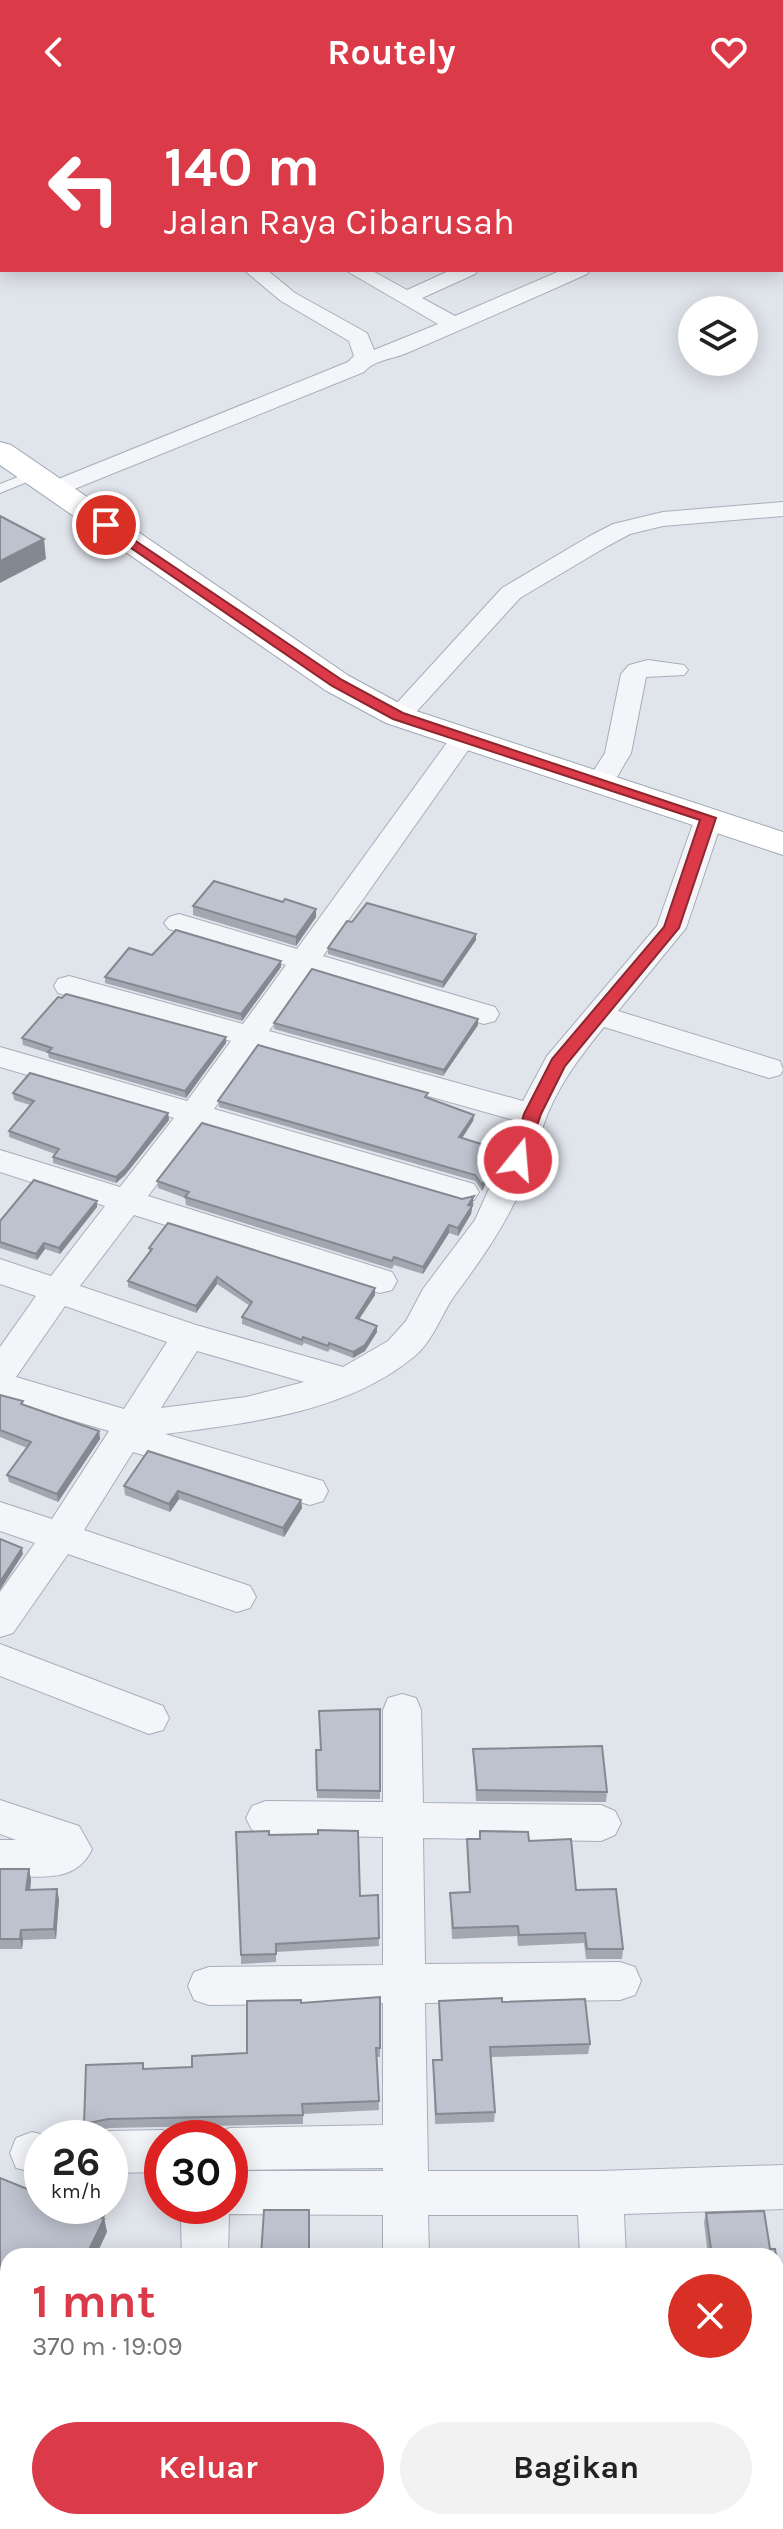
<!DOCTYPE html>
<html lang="id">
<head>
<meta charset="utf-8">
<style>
  :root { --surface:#fff; --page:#f2f2f2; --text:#222; --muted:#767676; --accent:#db3a48 }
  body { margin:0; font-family:Karla,sans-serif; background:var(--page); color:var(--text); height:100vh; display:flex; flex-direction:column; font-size:30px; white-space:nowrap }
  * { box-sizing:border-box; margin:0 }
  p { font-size:26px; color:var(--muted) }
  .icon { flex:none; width:44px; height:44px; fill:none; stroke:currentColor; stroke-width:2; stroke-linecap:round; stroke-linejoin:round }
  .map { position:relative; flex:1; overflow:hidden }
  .panel { position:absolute; left:0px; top:2144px; width:784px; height:282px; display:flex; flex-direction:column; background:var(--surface); border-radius:24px 24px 0 0; box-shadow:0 4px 20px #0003 }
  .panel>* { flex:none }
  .banner { position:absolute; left:0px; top:0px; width:784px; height:168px; box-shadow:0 4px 20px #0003; background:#db3a48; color:#fff; overflow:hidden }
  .tools { position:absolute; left:678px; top:192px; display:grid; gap:16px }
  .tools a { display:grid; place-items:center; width:80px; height:80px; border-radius:50%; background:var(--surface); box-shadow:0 4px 20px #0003; font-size:40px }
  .speed { position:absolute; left:24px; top:2016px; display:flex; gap:16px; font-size:40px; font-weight:700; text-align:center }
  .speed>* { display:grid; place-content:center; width:104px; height:104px; border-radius:50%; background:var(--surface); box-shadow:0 4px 20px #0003; line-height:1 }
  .speed small { font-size:20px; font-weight:400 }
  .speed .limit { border:12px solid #d22; background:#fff; color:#111 }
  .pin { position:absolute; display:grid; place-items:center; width:68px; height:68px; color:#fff; margin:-34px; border:4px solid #fff; border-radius:50%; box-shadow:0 2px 8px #0007 }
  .me { position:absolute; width:88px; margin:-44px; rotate:17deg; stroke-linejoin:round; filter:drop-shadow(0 0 6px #0008) }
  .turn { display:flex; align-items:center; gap:28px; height:168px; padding:0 32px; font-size:36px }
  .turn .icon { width:104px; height:104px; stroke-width:2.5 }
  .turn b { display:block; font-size:56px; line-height:68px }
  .round { display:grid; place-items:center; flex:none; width:84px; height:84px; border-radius:42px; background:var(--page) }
  .overview { display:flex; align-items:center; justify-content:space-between; height:136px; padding:0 32px }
  h1 { font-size:48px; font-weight:700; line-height:60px; color:var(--accent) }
  .action { display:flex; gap:16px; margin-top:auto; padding:16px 32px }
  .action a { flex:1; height:92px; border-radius:48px; background:var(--accent); color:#fff; font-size:32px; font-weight:700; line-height:92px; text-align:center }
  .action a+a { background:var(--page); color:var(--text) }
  header { display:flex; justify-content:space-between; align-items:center; height:104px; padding:0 32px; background:var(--accent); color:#fff; font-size:36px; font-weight:700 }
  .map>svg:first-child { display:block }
</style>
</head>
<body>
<header><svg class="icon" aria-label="back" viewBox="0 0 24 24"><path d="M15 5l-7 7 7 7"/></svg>Routely<svg class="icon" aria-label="heart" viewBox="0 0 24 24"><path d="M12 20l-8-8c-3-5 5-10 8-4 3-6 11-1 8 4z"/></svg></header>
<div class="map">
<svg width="783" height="2425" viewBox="0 0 783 2425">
  <rect width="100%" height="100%" fill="#e0e4eb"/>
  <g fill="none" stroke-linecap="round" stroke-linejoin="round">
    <defs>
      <path id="service" d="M33,367L39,371L37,374L0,389V380Z"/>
      <path id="minor" d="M599,0H622L623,2H600Z
        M699,0H721L722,2H700Z
        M782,23H783V35H782Z
        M782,67H783V79H782Z
        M244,166H267L295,189L367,229L374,246L438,220L345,166H371L407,186L451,166H478L475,170L422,194L455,212L562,166H590L587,170C527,197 467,223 407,249C393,255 374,256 364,268L62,390H46L42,385L46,380L348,258L354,252L349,237L281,197Z
        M783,398V412L663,422L630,430L606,443L520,494L407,618H389L385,612L502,484L588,433L613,420L663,408Z
        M648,556L684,561L688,566L684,571L646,573L631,649L611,683H591L587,677L605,649L621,570L629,561Z
        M463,627L472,629L476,635L323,852L495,903L499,910L495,917L484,920L311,868L269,927L523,997L547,952L657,822L695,714L699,708L709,706L719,708L723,714L686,824L618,907L780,957L783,966L780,971L769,974L604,923C582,950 562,976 548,1009C538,1033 533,1059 522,1083C504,1123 481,1156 455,1191C440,1212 433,1239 411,1255C344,1309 247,1319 165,1330L323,1377L328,1387L323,1397L310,1401L133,1348L84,1426L250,1482L256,1493L250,1504L237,1508L68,1450L13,1529L0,1533V1488L35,1439L0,1427V1398L52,1415L109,1327L0,1295V1243L36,1192L0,1180V1155L51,1172L105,1102L0,1068V1046L120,1083L174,1014L0,963V943L187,997L231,937L58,889L54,882L58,875L69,872L243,920L286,861L169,825L164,819L169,813L179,810L297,845L454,629ZM257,944L514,1016L502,1056L475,1116L423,1185L406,1217L388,1237L343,1263L196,1221L80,1182L134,1111L380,1189L392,1186L397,1177L392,1168L148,1092L201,1023L463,1099L474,1096L479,1088L474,1080L214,1005ZM65,1202L167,1238L124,1305L16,1273ZM197,1247L304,1278L246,1293L161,1304Z
        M0,1540L163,1602L169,1614L163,1626L149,1630L0,1572Z
        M402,1590L416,1594L421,1606L423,1699L601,1701L615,1707L621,1719L615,1731L601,1737L423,1734L425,1860L620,1858L635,1863L641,1877L635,1891L620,1896L425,1899L428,2067H600L783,2061V2105L624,2110L626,2152H580L578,2111H428L429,2152H383V2111L229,2110L228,2152H182L181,2118L185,2102H230V2067H383V2064L230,2066V2034H213L214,2030L230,2024L383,2021V1899L209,1901L194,1896L188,1882L194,1868L209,1863L383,1861V1733L266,1731L252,1726L246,1714L252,1702L266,1697L383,1698V1606L388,1594Z
        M0,1696L79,1722L92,1745C75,1782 35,1771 0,1772V1736H16L0,1730Z
        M162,2026L179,2034H162V2068L110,2069V2034H94L110,2027Z
        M32,2028L58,2034H42V2070L16,2064L10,2049L16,2034Z
        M0,2197H8V2243H0Z
        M98,2418H219L222,2424L95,2425Z
        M383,2418H433V2425H383Z
        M593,2418H643V2425H593Z"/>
      <path id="primary" d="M0,338L11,341L349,572L410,605L783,728V751L386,619L325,586L0,361Z"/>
    </defs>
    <!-- service casing -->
    <use href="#service" stroke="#a8aeb9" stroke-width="2"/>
    <!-- minor casing -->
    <use href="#minor" stroke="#a8aeb9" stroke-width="2"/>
    <!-- primary casing -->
    <use href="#primary" stroke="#9ea7b7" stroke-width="2"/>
    <!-- service -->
    <use href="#service" fill="#f3f5f8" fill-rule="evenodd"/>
    <!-- minor -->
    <use href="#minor" fill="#f3f5f8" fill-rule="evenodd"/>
    <!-- primary -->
    <use href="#primary" fill="#fff" fill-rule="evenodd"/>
  </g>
  <!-- wall -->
  <path fill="#a3a7b1" d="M283,798L316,805V813L296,842L193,811V802Z
    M352,818L476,830V836L443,884L328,850V844Z
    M152,851L281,863L242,917L105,879V873Z
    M478,915V921L443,972L274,925V919Z
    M226,933V939L186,994L49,954L48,949L23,941L22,934Z
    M13,989L168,1009L169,1016L125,1071L116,1079L53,1059V1053L55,1050L9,1033V1027L30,1001L14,996Z
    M428,994L474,1011L473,1017L462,1034L500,1052L482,1087L475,1077L219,1003L218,997Z
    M157,1077L474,1099L472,1103L471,1110L458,1132L449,1129L423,1170L394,1161L392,1165L186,1101L185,1094L158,1084Z
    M97,1103L60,1150L45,1145L37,1156L0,1144V1117Z
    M149,1144L375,1191L359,1215L377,1222V1228L365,1247L353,1254L330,1245L328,1248L304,1239L302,1242L242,1220V1213L250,1202L217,1180L196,1209L128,1183V1177L150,1149Z
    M0,1291L23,1297V1301L99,1327L100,1335L58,1398L9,1378L7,1371L27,1344L0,1333Z
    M124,1382L301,1396L302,1404L284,1433L179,1395L170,1408L125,1391Z
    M380,1605V1695L317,1694L316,1646H321Z
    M473,1645L607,1688L606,1698L476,1697Z
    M480,1727L529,1737L576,1786L623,1845L622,1855H586L584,1839L518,1842L517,1832L452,1835L450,1789L469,1788L467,1735H479Z
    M269,1731L360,1792L378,1791L379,1842L276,1848V1858L241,1860V1851Z
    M0,1765H29L31,1776L30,1786L59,1795L56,1835L23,1836L22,1845H0Z
    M380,1893V1953H377L379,2006L303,2010V2020L110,2024L86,2028L84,2020L143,1959L144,1965L192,1963L247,1949L301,1899Z
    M439,1897L502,1898L590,1940L588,1950L491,1953L495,2008L494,2018L435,2020L433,1956H441Z
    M0,2074L42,2102H110L104,2114L107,2128L8,2152V2188L0,2185Z
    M764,2107L770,2145H775L783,2191V2244H782L783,2334H776V2152H708L704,2118L706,2109Z"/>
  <!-- shaded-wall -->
  <path fill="#848890" d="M44,435L46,455L0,479V457Z
    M316,805V813L296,842V833Z
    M476,830V836L443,884V878Z
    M281,857V863L242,917L241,910Z
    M478,915V921L443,972L444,966Z
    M226,933V939L186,994L185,987Z
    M168,1009L169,1016L125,1071L116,1079V1073Z
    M474,1011L473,1017L459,1039V1033Z
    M500,1046V1052L482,1087V1081Z
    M474,1092L471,1110L458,1132V1124L468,1101Z
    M97,1097V1103L60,1150L59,1144Z
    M449,1121V1129L423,1170V1163Z
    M44,1139L45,1145L37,1156L36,1150Z
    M217,1173V1180L196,1209V1202Z
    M375,1184V1191L356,1220V1214Z
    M377,1222V1228L365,1247L353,1254V1248Z
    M99,1327L100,1335L58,1398L57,1390Z
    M178,1387L179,1395L170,1408L169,1400Z
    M301,1396L302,1404L284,1433L283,1424Z
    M22,1444L23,1450L0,1486V1478Z
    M29,1765L31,1776L29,1796L26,1786Z
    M57,1785L59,1795L56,1835L54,1825Z
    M21,1826L23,1836L22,1845L20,1835Z
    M100,2102H110L98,2125L96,2112Z
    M104,2115L107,2128L96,2152H86Z"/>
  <!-- building -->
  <path fill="#bdc2ce" stroke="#848890" stroke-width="2" d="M0,412L44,435L0,457Z
    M214,777L283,798L285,795L316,805L296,833L193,802Z
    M367,799L476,830L443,878L328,844L347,817L352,818Z
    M176,826L281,857L241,910L105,873L129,844L152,851Z
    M312,865L478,915L444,966L274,919Z
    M66,890L226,933L185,987L48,948L52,944L22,934L58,893L62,894Z
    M258,941L428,989L425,993L474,1011L459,1033L500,1046L482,1081L475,1071L218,997Z
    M30,969L168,1009L125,1065L116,1073L53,1053L59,1045L9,1027L34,997L13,989Z
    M202,1019L462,1095L474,1092L468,1101L472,1102L458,1124L449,1121L423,1163L394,1153L392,1157L185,1093L189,1088L157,1077Z
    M34,1076L97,1097L59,1144L44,1139L36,1150L0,1138V1117Z
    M168,1119L375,1184L356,1214L377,1222L365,1241L353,1248L329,1239L328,1242L303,1233L302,1236L242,1213L252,1198L217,1173L196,1202L128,1177L152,1145L149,1144Z
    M0,1291L23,1297L21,1300L99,1327L57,1390L7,1371L31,1338L0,1326Z
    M148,1347L301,1396L283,1424L178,1387L169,1400L124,1382Z
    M0,1435L22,1444L0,1478Z
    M380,1605V1687L317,1686L316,1646H321L319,1607Z
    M602,1642L607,1688L477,1686L473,1645Z
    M318,1726L358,1727L360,1792L378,1791L379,1834L276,1840V1850L241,1851L236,1728L269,1727V1731L318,1730Z
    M480,1727L528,1728L529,1737L571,1735L576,1786L616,1785L623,1845H587L585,1829L519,1831L518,1822L453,1824L450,1789L470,1788L467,1735H480Z
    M0,1765H29L26,1786L57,1785L54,1825L21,1826L20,1835H0Z
    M380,1893V1944H376L379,1997L302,2000L303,2011L108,2015L84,2020L86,1961L143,1959V1965L192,1963V1952L247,1949V1897L301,1896V1899Z
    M502,1894V1898L585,1895L590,1940L490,1943L495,2008L436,2010L433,1956H442L439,1897Z
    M0,2074L42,2091V2102H100L96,2112L104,2115L86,2152H8V2176L0,2173Z
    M264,2106H309V2152H261Z
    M764,2107L770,2145H775L783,2191V2236H781L783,2250V2277H782L783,2287V2326H776V2152H712L706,2109Z
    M529,2418H589L590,2425H529Z
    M388,2421V2425H330V2423Z"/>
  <!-- route -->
  <path fill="#db3a48" stroke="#8e262f" stroke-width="2" d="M106,417L342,576L403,609L716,714L679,824L565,962L541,1010L524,1060L518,1062L510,1056L524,1010L552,955L664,823L700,716L393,615L332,582L102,424L100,421Z"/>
</svg>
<div class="tools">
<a><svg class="icon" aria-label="layers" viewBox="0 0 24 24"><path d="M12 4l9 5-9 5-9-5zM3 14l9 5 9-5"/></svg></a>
</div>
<div class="speed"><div>26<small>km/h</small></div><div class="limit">30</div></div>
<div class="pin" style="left:106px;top:421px;background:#d93025"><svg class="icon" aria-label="arrive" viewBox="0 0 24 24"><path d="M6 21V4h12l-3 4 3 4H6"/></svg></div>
<svg class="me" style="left:518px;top:1056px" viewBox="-20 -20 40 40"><circle r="17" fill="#db3a48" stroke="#fff" stroke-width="3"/><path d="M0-11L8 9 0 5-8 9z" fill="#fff"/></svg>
<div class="banner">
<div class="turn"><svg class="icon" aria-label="left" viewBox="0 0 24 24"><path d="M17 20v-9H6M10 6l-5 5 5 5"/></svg><div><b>140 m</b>Jalan Raya Cibarusah</div></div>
</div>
<section class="panel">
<div class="overview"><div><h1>1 mnt</h1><p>370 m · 19:09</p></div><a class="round" style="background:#d93025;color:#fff"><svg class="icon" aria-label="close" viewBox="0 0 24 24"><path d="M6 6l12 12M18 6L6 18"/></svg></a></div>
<div class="action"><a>Keluar</a><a>Bagikan</a></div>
</section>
</div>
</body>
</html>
